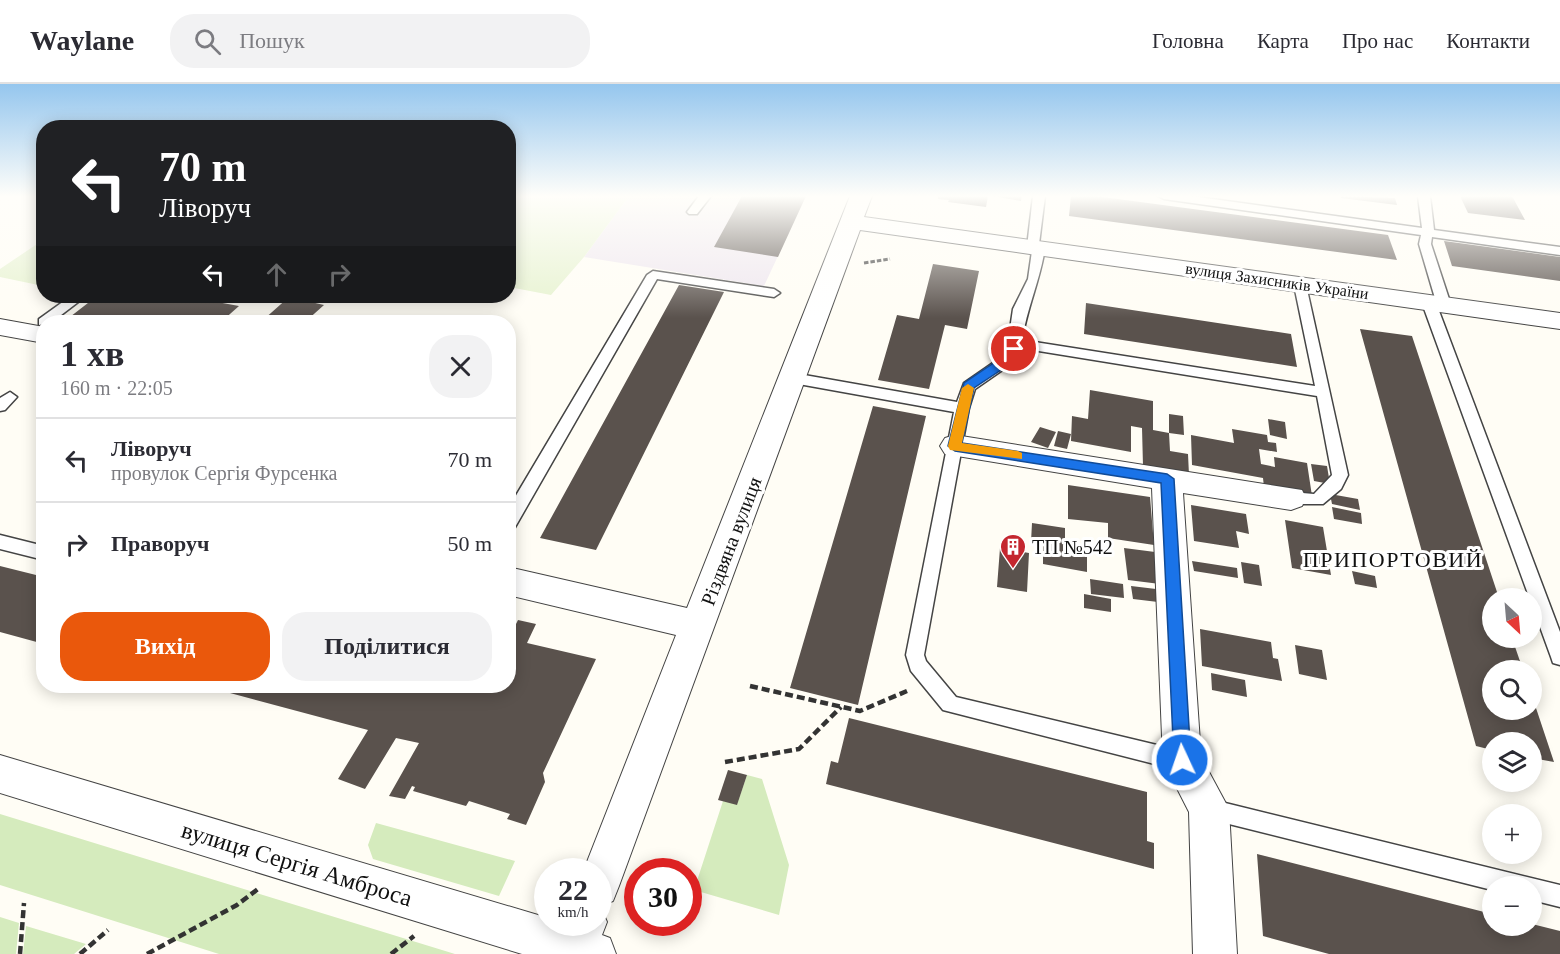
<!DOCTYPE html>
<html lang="uk">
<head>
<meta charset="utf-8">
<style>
  :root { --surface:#fff; --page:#f2f2f3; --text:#2b2b33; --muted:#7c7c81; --line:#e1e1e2; --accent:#ea580c }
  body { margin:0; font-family:"Times New Roman",serif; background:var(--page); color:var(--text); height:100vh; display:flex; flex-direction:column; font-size:22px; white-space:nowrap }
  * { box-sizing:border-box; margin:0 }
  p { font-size:20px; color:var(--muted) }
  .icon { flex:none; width:33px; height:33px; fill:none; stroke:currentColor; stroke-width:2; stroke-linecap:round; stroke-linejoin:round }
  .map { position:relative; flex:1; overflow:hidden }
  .details { position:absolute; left:36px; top:231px; width:480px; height:378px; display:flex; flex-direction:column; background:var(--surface); border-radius:24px; box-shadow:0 3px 15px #0003 }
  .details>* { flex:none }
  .guide { position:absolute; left:36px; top:36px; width:480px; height:183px; border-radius:24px; box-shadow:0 3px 15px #0003; background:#202124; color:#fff; overflow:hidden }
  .needle { width:39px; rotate:154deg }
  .controls { position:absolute; left:1482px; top:504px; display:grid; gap:12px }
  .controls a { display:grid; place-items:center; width:60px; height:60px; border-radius:50%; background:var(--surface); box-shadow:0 3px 15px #0003; font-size:30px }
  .speed { position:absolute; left:534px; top:774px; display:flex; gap:12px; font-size:30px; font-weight:700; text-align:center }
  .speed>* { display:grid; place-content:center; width:78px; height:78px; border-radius:50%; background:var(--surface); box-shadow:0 3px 15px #0003; line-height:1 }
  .speed small { font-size:15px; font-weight:400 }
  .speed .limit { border:9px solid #d22; background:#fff; color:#111 }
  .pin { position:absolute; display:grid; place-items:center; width:51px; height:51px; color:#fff; margin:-26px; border:3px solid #fff; border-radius:50%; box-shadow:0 2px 6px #0007 }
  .me { position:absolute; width:66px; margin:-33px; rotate:357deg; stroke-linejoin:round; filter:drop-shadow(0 0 4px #0008) }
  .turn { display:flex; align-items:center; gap:21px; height:126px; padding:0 24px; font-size:27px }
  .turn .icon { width:78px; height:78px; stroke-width:2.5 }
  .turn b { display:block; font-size:42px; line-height:51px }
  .lanes { display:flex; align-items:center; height:57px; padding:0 24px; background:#0003; justify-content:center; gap:30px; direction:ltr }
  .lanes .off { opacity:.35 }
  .round { display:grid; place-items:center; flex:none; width:63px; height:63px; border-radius:24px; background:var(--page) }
  .head { display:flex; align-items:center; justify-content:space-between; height:102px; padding:0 24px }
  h1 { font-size:36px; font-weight:600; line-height:45px }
  .cta { display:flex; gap:12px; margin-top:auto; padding:12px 24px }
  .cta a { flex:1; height:69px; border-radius:24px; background:var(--accent); color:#fff; font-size:24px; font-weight:600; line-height:69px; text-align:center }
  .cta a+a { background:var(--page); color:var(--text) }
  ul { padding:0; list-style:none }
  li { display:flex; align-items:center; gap:18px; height:84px; padding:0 24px; border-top:2px solid var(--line) }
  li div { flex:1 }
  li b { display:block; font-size:22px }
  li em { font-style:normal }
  header { display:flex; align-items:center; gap:36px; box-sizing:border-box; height:84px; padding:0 30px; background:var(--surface); border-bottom:2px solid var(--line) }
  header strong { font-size:28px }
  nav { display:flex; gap:33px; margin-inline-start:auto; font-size:21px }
  .search { width:420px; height:54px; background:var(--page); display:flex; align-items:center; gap:15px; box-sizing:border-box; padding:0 21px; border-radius:24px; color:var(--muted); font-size:22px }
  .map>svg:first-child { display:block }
</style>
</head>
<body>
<header>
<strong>Waylane</strong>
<div class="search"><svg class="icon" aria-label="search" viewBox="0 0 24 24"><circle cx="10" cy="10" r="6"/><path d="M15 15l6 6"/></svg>Пошук</div>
<nav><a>Головна</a><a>Карта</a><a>Про нас</a><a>Контакти</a></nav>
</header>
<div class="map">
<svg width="1560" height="870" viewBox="0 0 1560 870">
  <rect width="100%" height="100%" fill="#fffdf5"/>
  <!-- industrial -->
  <path fill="#eee6ef" d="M629,112H806L764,202L584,173Z"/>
  <!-- green -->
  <path fill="#d5ebbd" d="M747,691L762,695L789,781L779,831L694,806L723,717L737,720Z
    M0,730L455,870H219L0,801Z
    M376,739L515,777L499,812L373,775L368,761Z
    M0,833L19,839L16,870H0Z
    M26,842L86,860L74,870H23Z"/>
  <!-- pitch -->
  <path fill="#e6f2cf" d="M509,112H629L584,173L551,211L509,203Z
    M43,156V202L0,193V185Z"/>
  <!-- building -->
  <path fill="#5a524d" d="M742,112H806L778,173L714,163Z
    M938,112H988L986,123L948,118L949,116L938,115Z
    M993,112H1022L1021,117Z
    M1071,112H1095L1388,151L1397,176L1069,132Z
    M1341,112L1395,114L1397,121L1341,114Z
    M1460,112H1512L1525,136L1468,129Z
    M1444,157L1560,173V197L1452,182Z
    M933,180L979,187L967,245L945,241L929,305L878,296L897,231L919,235Z
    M679,201L724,208L596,466L540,454Z
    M97,212H184L239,222L221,238L197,233L192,238H81L66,236Z
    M289,213L324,221L305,238L263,236Z
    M1086,219L1291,250L1297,283L1084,250Z
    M1360,245L1412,252L1499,514H1492V554H1512L1523,586H1492V626H1532V612L1554,678L1532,674V658H1492V666L1476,662Z
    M1090,306L1153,317V346L1169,349V330L1183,332L1184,351L1169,349L1170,367L1188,370L1189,391L1143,382L1142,344L1131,342V368L1071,357L1072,332L1088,335Z
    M873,322L926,332L858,621L790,604Z
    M1268,335L1285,338L1287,355L1270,351Z
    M1040,343L1056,348L1048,364L1031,358Z
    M1232,345L1267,351L1268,358L1276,359L1277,368L1259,365L1261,380L1275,383L1274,373L1307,379L1312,412L1264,403L1263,394L1192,381L1191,351L1234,359Z
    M1058,347L1071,350L1067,365L1054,362Z
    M1311,380L1327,382L1330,400L1314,397Z
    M1068,401L1150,413L1154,461L1108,454V439L1068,435Z
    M1330,410L1358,415L1360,426L1332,420Z
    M1191,421L1246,430L1249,450L1236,447L1239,464L1194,457Z
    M1332,423L1361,429L1362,440L1334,435Z
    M1285,436L1323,443L1331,491L1292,484Z
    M1032,439L1065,444V463L1087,466V488L1043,480V460L1031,458Z
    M1000,464L1029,469L1027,508L997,503Z
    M1124,464L1155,468L1160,500L1128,496Z
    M1192,477L1237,484L1238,494L1194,487Z
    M1241,478L1259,481L1262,502L1244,499Z
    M0,482L44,493V560L0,548Z
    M1352,487L1375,492L1377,504L1355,500Z
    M1090,495L1123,500L1124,514L1091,510Z
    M1131,502L1156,505L1158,518L1133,515Z
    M1084,510L1111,515V528L1084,524Z
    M518,536L536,540L527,559L596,575L543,689L545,698L526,741L507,735L510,730L469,717L466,722L413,707L415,703L412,702L405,715L389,712L419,659L396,654L365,705L338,695L368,646L204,602H508V540L515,542Z
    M1200,545L1271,558L1273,574L1278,575L1282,597L1202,582Z
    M1295,561L1322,566L1327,596L1299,590Z
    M1211,589L1245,596L1247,613L1212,606Z
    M849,634L1147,708V757L1154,759V785L826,700L831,677L838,679Z
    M728,686L747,691L737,721L718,716Z
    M1257,770L1492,830V842L1532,840L1560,847V870H1329L1263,852Z"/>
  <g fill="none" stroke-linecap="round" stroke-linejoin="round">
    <defs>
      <path id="lane" d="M699,112H711L697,130H689L687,128Z
        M1033,112H1045L1039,160L1045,164C1040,197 1027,223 1022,256L1315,302L1294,201L1300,197L1306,201L1348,391L1341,405L1323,420H1291L1283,414L1291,408L1314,410L1332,391L1317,312L1020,264L1014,278L975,305L969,324L924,571L926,577L956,613L1182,667L1189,670L1192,677L1189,684L1182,687L943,626L911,587L906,571L954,328L793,299L786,294L793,289L957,318L964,299L1003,272L1008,259L1013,225L1028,195L1032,167L1027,163Z
        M1158,112H1191L1422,144L1418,112H1430L1434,146L1560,163V171L1432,153L1431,160L1451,221L1444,225L1437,221L1419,160L1421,151L1164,115Z
        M653,187L774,205L780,209L774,213L657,195L514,445L508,446V425L647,191Z
        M71,212H86L52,238L39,241V235Z
        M1429,215L1436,219L1560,548V581L1553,579L1551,573L1422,219Z
        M10,308L17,313L5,326L0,327V314Z
        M0,451L44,462V476L0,465Z
        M1209,715L1560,801V823L1532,816V802H1492V806L1209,735L1202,732L1198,725L1202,718Z"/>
      <path id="street" d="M850,112H872L864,133L1560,229V245L860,146L619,802L613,817L600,822L607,838L602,851L610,854L616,870H522L0,709V671L548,834V838H598V788H583L676,551L508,511V483L687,524Z
        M0,235L44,243V259L0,251Z
        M955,351L1302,406L1306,414L1302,422L1291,426L1183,409L1201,673L1229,725L1237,870H1193L1189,728L1163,677L1152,404L945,370L940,362L945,354Z"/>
    </defs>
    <!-- lane casing -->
    <use href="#lane" stroke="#444" stroke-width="3"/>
    <!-- street casing -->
    <use href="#street" stroke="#444" stroke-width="2"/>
    <!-- path-far1 -->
    <path stroke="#333" stroke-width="3" stroke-dasharray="4.5 2" stroke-linecap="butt" d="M864,179L890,175"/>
    <!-- path -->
    <path stroke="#333" stroke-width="4.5" stroke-dasharray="8 4" stroke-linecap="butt" d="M750,602L860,627L907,607
      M725,678L799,665L841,623
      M20,870L24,819
      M80,870L108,846
      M147,870L237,821L258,805
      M391,870L414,852"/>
    <!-- lane -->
    <use href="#lane" fill="#fff" fill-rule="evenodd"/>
    <!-- street -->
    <use href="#street" fill="#fff" fill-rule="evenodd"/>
  </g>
  <!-- sky -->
  <linearGradient id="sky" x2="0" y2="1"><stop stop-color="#95c6ee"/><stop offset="0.48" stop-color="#fffefa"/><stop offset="1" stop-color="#fffefa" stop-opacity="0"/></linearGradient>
  <rect width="1560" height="234" fill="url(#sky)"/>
  <!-- route -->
  <path fill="#1a73e8" stroke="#114b97" stroke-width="1.5" d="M1014,261L1020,265L1013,278L974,304L962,359L1167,390L1174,395L1191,676L1188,682L1182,684L1176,682L1174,676L1161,399L955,367L948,362L964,299L1004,272L1010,262Z"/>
  <!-- slow -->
  <path fill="#f59e0b" d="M968,300L974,304L962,359L1018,367L1022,369V375L950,366L948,362L962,304Z"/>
  <!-- icons -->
  <defs>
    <symbol id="building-pin" viewBox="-11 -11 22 30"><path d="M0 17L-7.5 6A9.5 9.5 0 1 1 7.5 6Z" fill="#c4262e" stroke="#fff"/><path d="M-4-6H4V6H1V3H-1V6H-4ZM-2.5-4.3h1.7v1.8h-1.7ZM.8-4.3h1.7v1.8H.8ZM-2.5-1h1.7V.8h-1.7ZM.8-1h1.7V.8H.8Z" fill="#fff"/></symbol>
  </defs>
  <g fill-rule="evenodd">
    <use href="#building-pin" x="998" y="448" width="30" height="40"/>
  </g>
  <g text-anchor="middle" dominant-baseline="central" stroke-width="6" stroke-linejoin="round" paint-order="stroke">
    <!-- far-street labels -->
    <g font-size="16" fill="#111" stroke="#fff">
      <text transform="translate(1277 197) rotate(8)">вулиця Захисників України</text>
    </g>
    <!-- street labels -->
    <g font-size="20" fill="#111" stroke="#fff">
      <text transform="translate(731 457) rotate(-69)">Різдвяна вулиця</text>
    </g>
    <!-- poi labels -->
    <g font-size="20" fill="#111" stroke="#fff" text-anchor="start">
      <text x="1032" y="463">ТП №542</text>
    </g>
    <!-- quarter labels -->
    <g font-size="22" letter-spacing="1.5" fill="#111" stroke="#fff">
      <text x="1393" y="475">ПРИПОРТОВИЙ</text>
    </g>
    <!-- near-street labels -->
    <g font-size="24" fill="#111" stroke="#fff">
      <text transform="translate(297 780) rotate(17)">вулиця Сергія Амброса</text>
    </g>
  </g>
</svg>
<div class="controls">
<a><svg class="needle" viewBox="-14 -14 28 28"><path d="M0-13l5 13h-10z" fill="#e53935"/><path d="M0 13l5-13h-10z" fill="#7c7c81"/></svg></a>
<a><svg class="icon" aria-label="search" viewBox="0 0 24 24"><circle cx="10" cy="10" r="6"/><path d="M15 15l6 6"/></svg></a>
<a><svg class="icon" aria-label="layers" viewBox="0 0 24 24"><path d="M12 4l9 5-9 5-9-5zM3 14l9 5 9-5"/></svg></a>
<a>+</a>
<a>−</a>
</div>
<div class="speed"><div>22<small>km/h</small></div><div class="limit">30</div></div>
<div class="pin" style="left:1014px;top:265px;background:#d93025"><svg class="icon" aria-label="arrive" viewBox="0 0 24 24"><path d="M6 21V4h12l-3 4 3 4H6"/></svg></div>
<svg class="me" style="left:1182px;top:676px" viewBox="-20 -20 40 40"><circle r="17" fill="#1a73e8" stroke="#fff" stroke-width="3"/><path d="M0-11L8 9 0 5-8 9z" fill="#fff"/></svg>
<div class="guide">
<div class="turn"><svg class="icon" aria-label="left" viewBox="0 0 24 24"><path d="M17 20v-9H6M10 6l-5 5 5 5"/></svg><div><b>70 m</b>Ліворуч</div></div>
<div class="lanes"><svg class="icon" aria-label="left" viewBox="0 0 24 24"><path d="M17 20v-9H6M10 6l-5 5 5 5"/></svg><svg class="icon off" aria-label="ahead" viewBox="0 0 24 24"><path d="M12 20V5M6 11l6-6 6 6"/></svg><svg class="icon off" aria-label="right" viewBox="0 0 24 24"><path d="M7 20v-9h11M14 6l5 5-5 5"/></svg></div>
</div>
<section class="details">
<div class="head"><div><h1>1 хв</h1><p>160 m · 22:05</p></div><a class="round"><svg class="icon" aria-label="close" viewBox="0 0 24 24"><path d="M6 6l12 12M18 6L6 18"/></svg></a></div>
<ul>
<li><svg class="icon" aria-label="left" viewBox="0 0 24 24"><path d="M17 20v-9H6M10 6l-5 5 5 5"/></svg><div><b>Ліворуч</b><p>провулок Сергія Фурсенка</p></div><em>70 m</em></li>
<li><svg class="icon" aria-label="right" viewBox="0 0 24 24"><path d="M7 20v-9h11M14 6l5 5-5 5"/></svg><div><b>Праворуч</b></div><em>50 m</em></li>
</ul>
<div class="cta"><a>Вихід</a><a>Поділитися</a></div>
</section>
</div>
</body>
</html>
